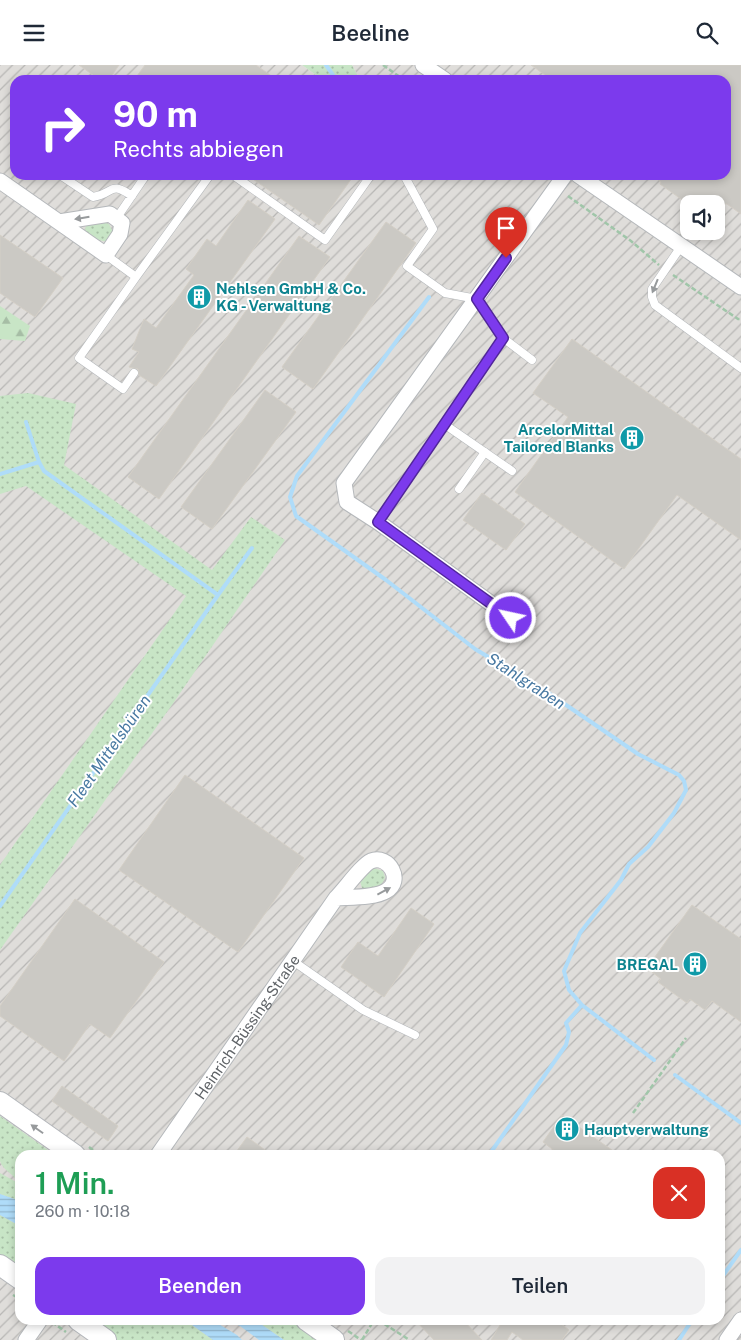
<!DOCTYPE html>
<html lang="de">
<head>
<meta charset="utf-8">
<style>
  :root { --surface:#fff; --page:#f2f2f3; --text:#1f2937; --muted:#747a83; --accent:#7c3aed }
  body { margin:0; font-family:"Public Sans",sans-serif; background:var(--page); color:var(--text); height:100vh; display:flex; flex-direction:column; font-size:19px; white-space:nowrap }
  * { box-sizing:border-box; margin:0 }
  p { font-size:16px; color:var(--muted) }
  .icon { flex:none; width:28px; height:28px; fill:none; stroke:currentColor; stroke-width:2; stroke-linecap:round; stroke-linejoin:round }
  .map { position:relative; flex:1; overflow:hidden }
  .side { position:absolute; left:15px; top:1085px; width:710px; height:175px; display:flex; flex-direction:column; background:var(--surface); border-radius:15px; box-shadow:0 2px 8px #0003 }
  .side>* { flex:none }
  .banner { position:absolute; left:10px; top:10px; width:721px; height:105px; border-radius:15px; box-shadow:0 2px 8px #0003; background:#7c3aed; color:#fff; overflow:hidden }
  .buttons { position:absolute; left:680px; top:130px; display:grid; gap:10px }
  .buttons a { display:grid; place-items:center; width:45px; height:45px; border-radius:10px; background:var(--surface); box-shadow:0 2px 8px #0003; font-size:25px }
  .pin { position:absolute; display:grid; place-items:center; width:42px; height:42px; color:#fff; margin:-51px -21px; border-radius:50% 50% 50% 0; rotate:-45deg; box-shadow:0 0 5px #0007 }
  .pin .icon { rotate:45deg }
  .me { position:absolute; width:55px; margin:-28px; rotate:304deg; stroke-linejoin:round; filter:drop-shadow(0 0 4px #0008) }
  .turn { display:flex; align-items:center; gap:18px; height:105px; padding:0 20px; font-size:22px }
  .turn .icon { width:65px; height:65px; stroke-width:2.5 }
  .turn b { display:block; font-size:35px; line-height:42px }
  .round { display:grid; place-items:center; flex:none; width:52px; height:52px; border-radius:15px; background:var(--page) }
  .head { display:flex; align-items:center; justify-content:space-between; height:85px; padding:0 20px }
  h1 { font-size:30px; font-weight:600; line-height:38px; color:#1e9e55 }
  .button { display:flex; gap:10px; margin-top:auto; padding:10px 20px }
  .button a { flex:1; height:58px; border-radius:15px; background:var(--accent); color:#fff; font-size:20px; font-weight:600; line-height:58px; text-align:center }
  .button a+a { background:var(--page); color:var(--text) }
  header { display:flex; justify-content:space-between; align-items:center; height:65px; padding:0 20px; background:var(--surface); font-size:22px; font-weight:600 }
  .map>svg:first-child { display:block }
</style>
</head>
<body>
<header><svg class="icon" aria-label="menu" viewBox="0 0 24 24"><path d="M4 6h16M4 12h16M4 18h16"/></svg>Beeline<svg class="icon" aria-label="search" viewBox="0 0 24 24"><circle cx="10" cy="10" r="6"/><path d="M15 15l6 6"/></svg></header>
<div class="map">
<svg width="741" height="1275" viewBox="0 0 741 1275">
  <defs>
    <pattern id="industrial-furrows" width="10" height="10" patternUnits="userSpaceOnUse" patternTransform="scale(1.25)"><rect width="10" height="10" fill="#dfddda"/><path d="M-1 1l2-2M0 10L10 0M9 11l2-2" fill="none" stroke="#b8b7b5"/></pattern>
    <pattern id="grass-dots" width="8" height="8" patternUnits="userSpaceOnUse" patternTransform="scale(1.25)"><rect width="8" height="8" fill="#c8e5c6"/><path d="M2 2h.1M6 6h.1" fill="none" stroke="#a6bda5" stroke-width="1.8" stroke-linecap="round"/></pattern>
    <pattern id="forest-firs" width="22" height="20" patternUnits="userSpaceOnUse" patternTransform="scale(1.25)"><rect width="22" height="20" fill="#c8e5c6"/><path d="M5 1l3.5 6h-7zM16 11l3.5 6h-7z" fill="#a6bda5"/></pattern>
    <pattern id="water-rules" width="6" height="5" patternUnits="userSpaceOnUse" patternTransform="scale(1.25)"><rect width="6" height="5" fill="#afdcf9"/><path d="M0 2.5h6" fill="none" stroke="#92b6cd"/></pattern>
  </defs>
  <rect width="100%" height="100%" fill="#f0eee8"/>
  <!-- industrial -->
  <path fill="url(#industrial-furrows)" fill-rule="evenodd" d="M0,0H302L323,15H15V110H726V15H360L352,0H741V1275H0ZM689,139H716V166H689ZM20,1090H720V1255H20Z"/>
  <!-- grass -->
  <path fill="url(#grass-dots)" d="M302,0H352L360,15H351L345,11L342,15H323Z
    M103,157L109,159L113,167L108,176C99,178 75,165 90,159C94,158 99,158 103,157Z
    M28,328L76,339L64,400L212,505L251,452L285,475L174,637L0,885V800L186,531L26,421L0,429V331Z
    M374,803L383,806L385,812C383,822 371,826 362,823L360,816L369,805Z
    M0,1051L55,1090H20V1136L0,1129V1108L18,1118C15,1109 3,1106 0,1096C0,1087 0,1062 0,1051Z
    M0,1150L20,1161V1207L0,1193Z
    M87,1255H185L213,1275H116Z
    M255,1255H292L320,1275H284Z"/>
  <!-- forest -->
  <path fill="url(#forest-firs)" d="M0,241L30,261L25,276L0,274Z"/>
  <!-- water -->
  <path fill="url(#water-rules)" d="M0,1129L20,1136V1161L0,1150Z
    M185,1255H212L237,1270L242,1275H213Z
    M227,1255H255L284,1275H259L240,1261Z"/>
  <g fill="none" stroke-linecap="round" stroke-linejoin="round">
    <!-- stream -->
    <path stroke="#afdcf9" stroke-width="4" d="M326,0L333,10
      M429,232L297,411L290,432L296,451L386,515L475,584L547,627L638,689L679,710L684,716L686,725L674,748L648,782L629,799L621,815L580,868L564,906L569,925L582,940L654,995
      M0,409L39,397
      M218,530L252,483
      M0,841L218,530L44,406L39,397L26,357
      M675,1010L741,1058
      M489,1090L566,980L569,967L566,958L582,940
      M720,1215L741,1185
      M679,1275L692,1255"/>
  </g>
  <!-- building -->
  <path fill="#cbc9c4" stroke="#d4cfc6" d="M79,0H119L109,15H100Z
    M145,0H256L277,15H134Z
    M531,0H741V149L727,139H688L660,119L661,117L659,116L663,110H726V15H552Z
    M247,110H354L319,160Z
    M248,135L275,154L156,321L139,310L138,304L129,302L139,287L132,284L144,254L156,263L194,210L186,204L207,174L216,181Z
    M386,157L416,178L313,324L282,302Z
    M0,170L63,213L35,252L0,228Z
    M299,171L330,192L159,434L128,412Z
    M572,274L741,394V475L677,430L624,504L515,427L568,352L533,328Z
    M265,325L296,347L212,464L181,442Z
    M482,428L525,459L506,485L463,455Z
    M185,710L304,793L238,887L119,805Z
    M75,834L164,897L110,973L90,959L64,996L0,951V941Z
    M692,840L741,874V957L712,936L705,945L690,934L687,938L658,917L661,914L647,903Z
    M411,843L434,859L384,932L341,902L358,877L378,891Z
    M62,1021L118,1061L108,1076L52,1036Z
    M562,1050L619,1090H560L543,1077Z
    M247,1072L272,1090H234Z
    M415,1255H463L482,1275H434Z
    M503,1255H556L569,1265L562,1275H523L512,1267L507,1275H491Z"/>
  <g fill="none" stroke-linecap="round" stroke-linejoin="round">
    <defs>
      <path id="lane" d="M60,110L93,132C114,129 109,115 132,131
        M233,110L325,175L371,110
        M116,154L146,110
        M682,180L652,224V232L655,240L741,303
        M106,190L136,212L210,110
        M503,273L532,295
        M134,308L123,324L79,293L136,212
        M444,359L512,406
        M459,424L485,387
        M378,457L503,273L477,234L445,228L407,201L433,164L404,110
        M293,896L363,945L415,970"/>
      <g id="street">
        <path d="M423,0L445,15"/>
        <path d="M578,110L741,222"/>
        <path d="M0,116L106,190L120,169L122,158L110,149L59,157"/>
        <path d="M527,551L523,554L511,553L378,457L347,437L344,418L565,110"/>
        <path id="s1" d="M158,1090L336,833C345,824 362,800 371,796C389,789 404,816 386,826C375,833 350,832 336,833"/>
        <path d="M26,1275L40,1255"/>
        <path d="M727,1275L741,1255"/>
      </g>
      <path id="secondary" d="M0,1037L75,1090
        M0,1200L20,1214
        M78,1255L106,1275
        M306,1255L334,1275"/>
    </defs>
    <!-- lane casing -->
    <use href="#lane" stroke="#b5b8bb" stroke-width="9"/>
    <!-- street casing -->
    <use href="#street" stroke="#b5b8bb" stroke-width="17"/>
    <!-- secondary casing -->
    <use href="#secondary" stroke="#b4b7bb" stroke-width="22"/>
    <!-- path -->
    <path stroke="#a0c6a9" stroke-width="2.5" stroke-dasharray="5 2.5" stroke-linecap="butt" d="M383,0L404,15
      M539,110L545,114
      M568,131L631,176L659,200
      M673,210L738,254H741
      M633,1048L686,973
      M89,1082L100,1090
      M13,1230L20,1234
      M378,1255L408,1274
      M52,1257L66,1267
      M348,1266L361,1275
      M362,1275L374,1255"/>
    <!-- lane -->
    <use href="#lane" stroke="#fff" stroke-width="8"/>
    <!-- street -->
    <use href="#street" stroke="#fff" stroke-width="15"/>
    <!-- secondary -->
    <use href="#secondary" stroke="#fff" stroke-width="20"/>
  </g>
  <!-- one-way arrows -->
  <defs><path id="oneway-solid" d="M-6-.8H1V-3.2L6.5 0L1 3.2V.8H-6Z" transform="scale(1.25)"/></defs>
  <g fill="#979a9c">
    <use href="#oneway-solid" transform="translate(82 153) rotate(171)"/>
    <use href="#oneway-solid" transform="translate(655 221) rotate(112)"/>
    <use href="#oneway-solid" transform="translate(384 826) rotate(-28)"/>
    <use href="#oneway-solid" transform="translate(37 1064) rotate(-145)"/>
  </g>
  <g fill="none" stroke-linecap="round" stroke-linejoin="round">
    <defs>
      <path id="route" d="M506,193L477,234L503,273L378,457L511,553"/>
    </defs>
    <!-- route casing -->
    <use href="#route" stroke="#51269a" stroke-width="12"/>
    <!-- route -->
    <use href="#route" stroke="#7c3aed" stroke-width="9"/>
  </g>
  <!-- icons -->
  <defs>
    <symbol id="building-disc" viewBox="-11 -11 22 22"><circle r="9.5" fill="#0f9aa8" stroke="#fff"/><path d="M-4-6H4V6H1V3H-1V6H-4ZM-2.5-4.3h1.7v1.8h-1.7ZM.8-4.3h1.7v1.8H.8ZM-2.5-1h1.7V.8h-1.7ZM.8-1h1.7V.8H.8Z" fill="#fff"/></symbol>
  </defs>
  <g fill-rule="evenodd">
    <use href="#building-disc" x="185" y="218" width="28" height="28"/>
    <use href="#building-disc" x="618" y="359" width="28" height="28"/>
    <use href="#building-disc" x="681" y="885" width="28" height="28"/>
    <use href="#building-disc" x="553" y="1050" width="28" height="28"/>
  </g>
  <g text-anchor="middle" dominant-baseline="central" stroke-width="4" stroke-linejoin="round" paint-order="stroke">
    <!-- culture labels -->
    <g font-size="15" font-weight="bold" fill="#0d838f" stroke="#fff" text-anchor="start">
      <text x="216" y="223">Nehlsen GmbH &amp; Co.<tspan x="216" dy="17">KG - Verwaltung</tspan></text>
      <text x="614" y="364" text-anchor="end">ArcelorMittal<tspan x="614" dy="17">Tailored Blanks</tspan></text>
      <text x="678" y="899" text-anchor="end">BREGAL</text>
      <text x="584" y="1064">Hauptverwaltung</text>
    </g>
    <!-- street labels -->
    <g font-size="15" fill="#5f6367" stroke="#fff">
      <text stroke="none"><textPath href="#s1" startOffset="156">Heinrich-Büssing-Straße</textPath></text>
    </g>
    <!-- water labels -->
    <g font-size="16" font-style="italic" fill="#4879a2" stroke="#fff">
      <text transform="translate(526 616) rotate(33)">Stahlgraben</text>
      <text transform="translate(109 686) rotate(-55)">Fleet Mittelsbüren</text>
    </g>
  </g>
</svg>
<div class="buttons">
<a><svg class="icon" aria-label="sound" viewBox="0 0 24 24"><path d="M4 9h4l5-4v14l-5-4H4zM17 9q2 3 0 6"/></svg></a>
</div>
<div class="pin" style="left:506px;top:193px;background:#d93025"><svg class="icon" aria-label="arrive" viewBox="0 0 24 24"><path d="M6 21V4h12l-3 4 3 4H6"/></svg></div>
<svg class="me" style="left:511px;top:553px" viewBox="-20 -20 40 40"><circle r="17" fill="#7c3aed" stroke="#fff" stroke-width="3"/><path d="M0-11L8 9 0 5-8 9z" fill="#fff"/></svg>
<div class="banner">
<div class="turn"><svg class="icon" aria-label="right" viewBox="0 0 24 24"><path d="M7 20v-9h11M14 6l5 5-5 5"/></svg><div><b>90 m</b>Rechts abbiegen</div></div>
</div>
<section class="side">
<div class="head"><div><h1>1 Min.</h1><p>260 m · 10:18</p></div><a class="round" style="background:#d93025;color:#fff"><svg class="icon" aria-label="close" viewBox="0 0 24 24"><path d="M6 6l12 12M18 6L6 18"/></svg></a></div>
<div class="button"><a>Beenden</a><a>Teilen</a></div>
</section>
</div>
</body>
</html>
